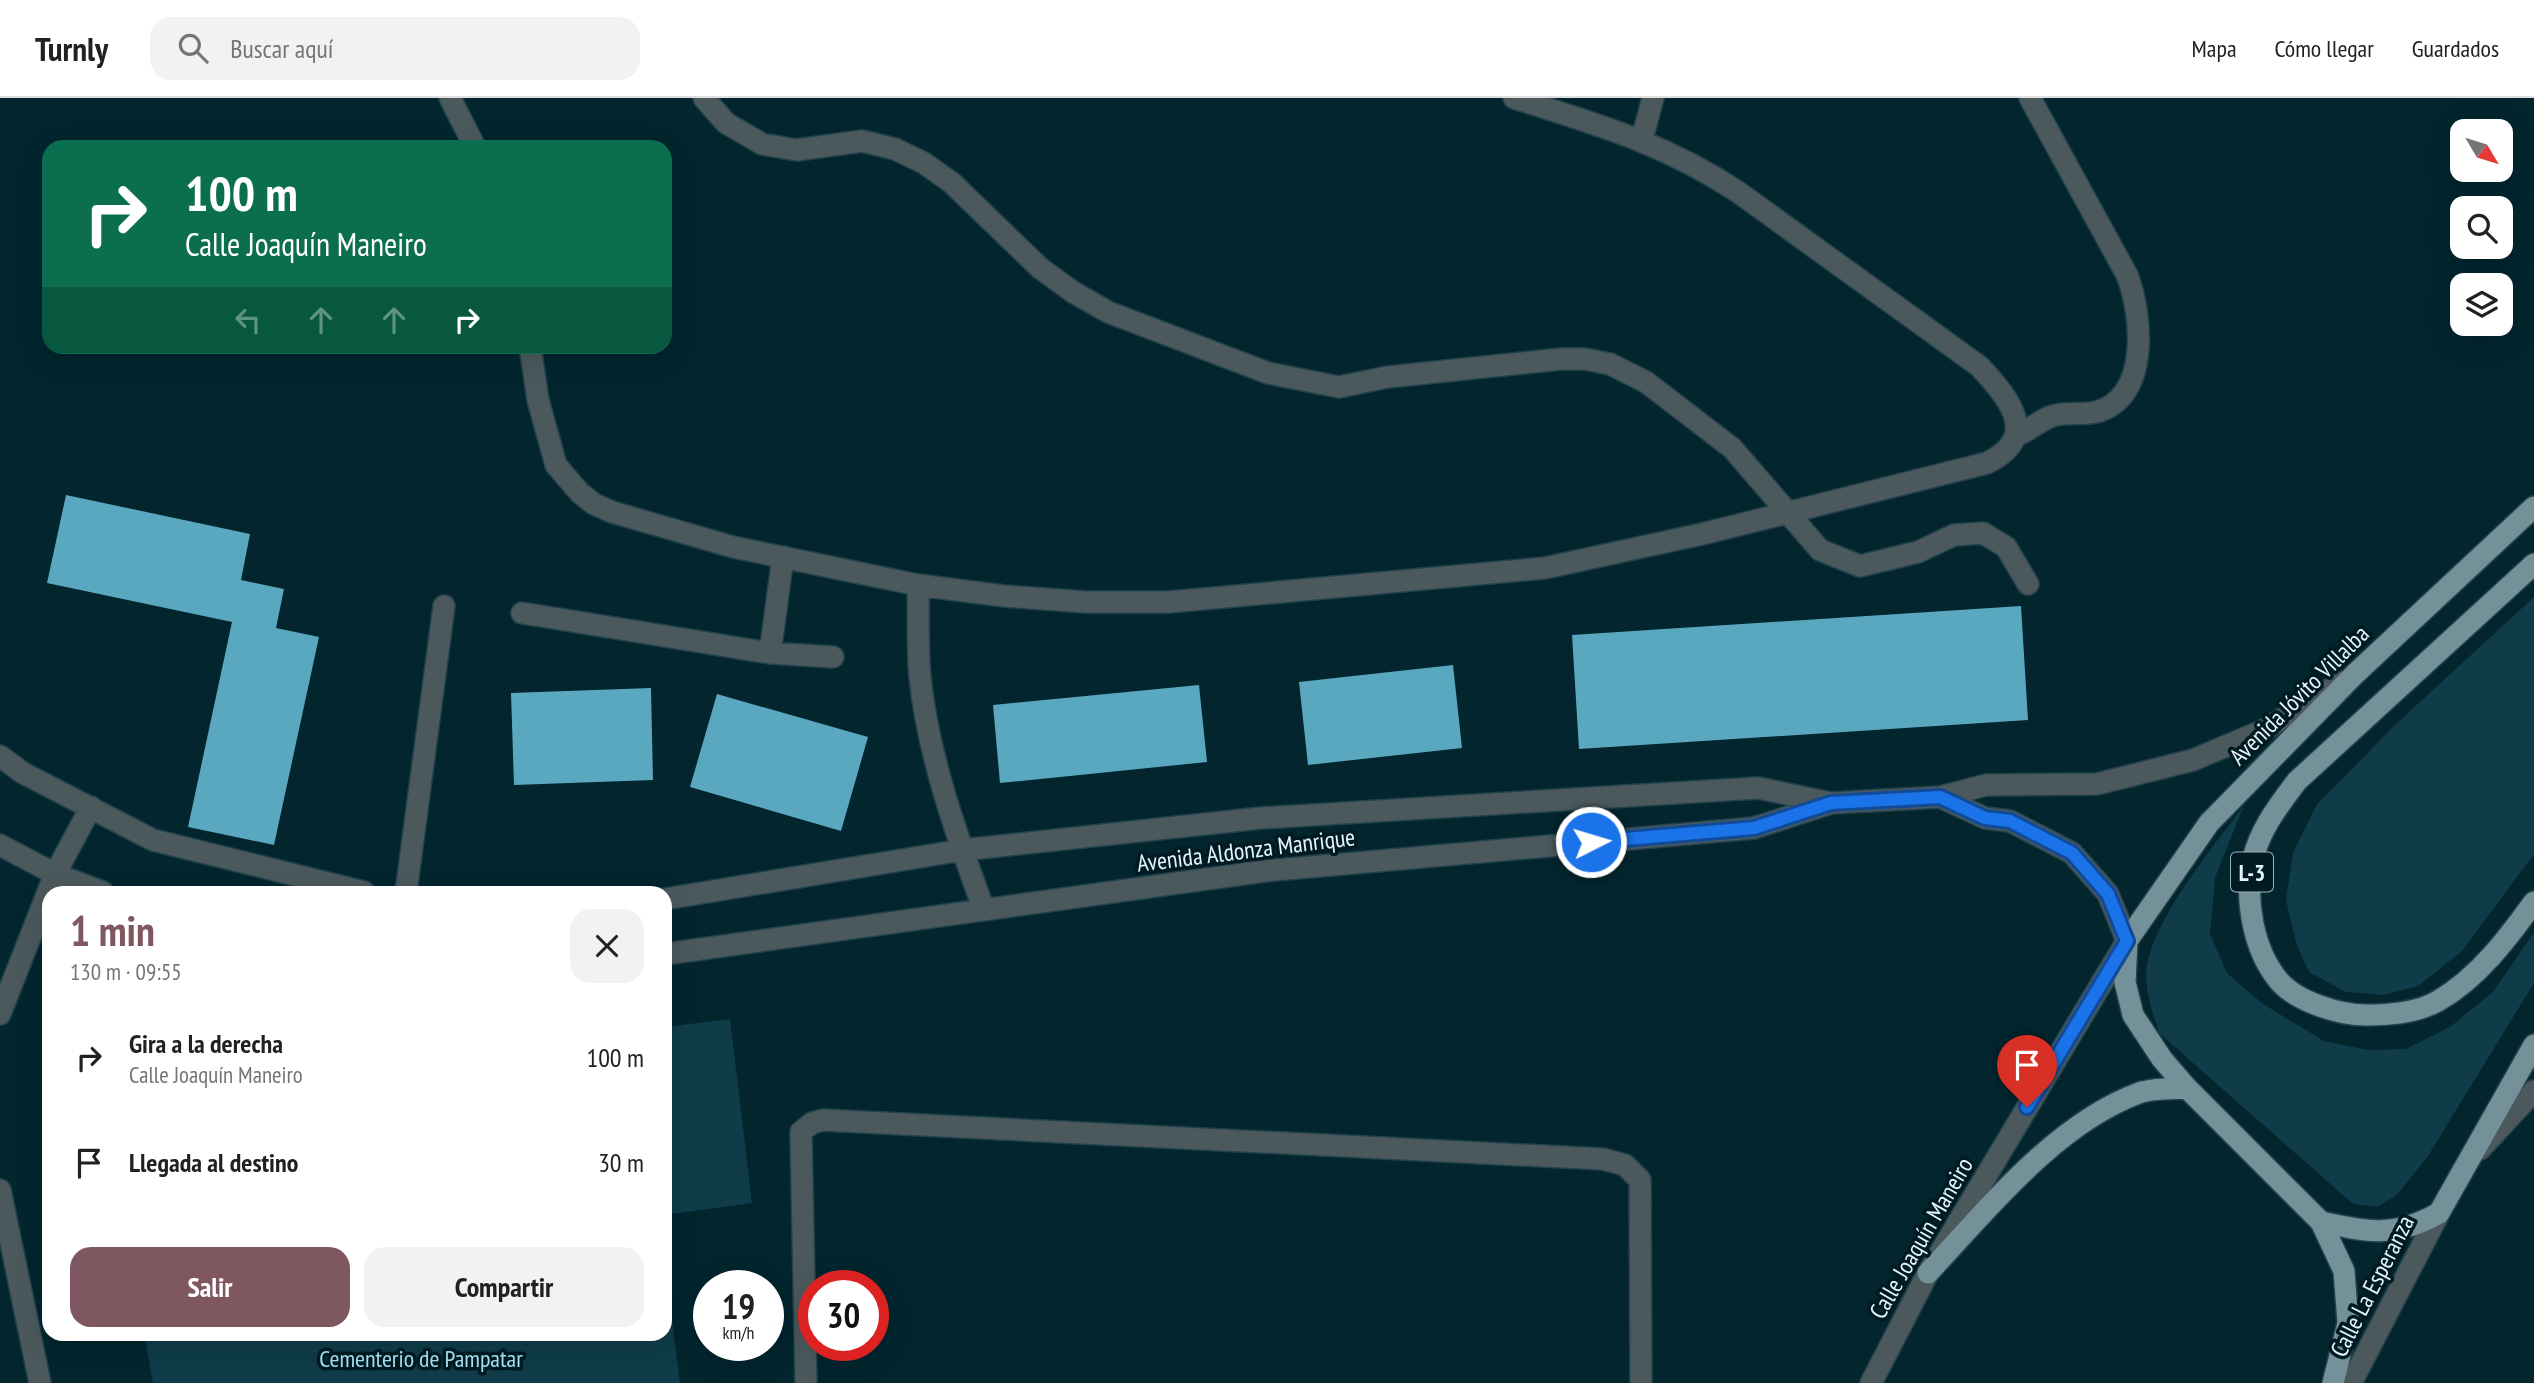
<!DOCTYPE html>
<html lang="es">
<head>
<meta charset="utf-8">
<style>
  :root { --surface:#fff; --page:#f2f2f2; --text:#202124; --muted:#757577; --line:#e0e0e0; --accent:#7f5760 }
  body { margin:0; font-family:"PT Sans Narrow",sans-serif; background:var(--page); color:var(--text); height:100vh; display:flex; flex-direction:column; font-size:26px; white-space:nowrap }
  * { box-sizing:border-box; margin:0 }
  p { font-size:23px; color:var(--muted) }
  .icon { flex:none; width:38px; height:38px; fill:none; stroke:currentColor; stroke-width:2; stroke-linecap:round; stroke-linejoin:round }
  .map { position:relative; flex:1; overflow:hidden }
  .sheet { position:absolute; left:42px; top:788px; width:630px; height:455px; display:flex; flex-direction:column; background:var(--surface); border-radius:21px; box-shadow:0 7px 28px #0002 }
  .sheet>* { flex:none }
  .hud { position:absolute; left:42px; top:42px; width:630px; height:214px; border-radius:21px; box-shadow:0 7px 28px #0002; background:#0b6e4f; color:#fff; overflow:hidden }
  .needle { width:46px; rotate:128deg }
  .buttons { position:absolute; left:2450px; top:21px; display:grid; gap:14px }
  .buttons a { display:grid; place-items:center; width:63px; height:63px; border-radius:14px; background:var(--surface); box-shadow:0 7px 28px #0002; font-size:35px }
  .speed { position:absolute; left:693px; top:1172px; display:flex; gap:14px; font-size:35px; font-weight:700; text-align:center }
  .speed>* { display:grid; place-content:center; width:91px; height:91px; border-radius:50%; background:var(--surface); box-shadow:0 7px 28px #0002; line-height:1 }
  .speed small { font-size:18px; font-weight:400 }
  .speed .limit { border:10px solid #d22; background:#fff; color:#111 }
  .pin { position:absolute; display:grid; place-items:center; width:60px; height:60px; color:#fff; margin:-72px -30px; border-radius:50% 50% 50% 0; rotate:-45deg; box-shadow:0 0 7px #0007 }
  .pin .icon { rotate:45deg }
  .me { position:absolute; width:77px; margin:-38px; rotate:85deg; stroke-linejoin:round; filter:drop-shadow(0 0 5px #0008) }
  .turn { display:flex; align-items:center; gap:24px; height:147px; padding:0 28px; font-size:32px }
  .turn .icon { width:91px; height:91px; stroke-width:2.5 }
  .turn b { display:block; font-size:49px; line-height:60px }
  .lanes { display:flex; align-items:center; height:66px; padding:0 28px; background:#0003; justify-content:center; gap:35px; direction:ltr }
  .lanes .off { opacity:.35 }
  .round { display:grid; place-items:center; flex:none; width:74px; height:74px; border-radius:21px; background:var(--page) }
  .head { display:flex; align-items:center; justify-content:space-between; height:119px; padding:0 28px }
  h1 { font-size:42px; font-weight:700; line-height:52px; color:var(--accent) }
  .button { display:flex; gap:14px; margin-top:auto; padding:14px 28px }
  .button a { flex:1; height:80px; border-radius:21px; background:var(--accent); color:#fff; font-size:28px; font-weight:700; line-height:80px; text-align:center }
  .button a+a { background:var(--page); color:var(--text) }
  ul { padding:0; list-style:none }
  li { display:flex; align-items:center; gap:21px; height:105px; padding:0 28px }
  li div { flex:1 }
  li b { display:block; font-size:26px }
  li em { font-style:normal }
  header { display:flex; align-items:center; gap:42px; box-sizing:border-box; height:98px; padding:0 35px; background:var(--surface); border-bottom:2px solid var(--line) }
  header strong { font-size:33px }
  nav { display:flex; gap:38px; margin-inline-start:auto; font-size:24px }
  .search { width:490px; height:63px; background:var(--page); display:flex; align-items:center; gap:18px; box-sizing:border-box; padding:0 24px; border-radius:21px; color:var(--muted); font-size:26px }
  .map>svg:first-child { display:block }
</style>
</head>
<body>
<header>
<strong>Turnly</strong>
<div class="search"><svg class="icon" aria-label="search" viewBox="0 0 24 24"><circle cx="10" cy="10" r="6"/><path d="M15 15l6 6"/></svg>Buscar aquí</div>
<nav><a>Mapa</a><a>Cómo llegar</a><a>Guardados</a></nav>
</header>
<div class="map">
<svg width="2534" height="1285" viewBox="0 0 2534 1285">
  <rect width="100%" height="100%" fill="#02252e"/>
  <!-- green -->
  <path fill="#0f3c48" d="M2534,499V756L2462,853L2418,888L2384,897L2346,894L2309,874L2296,845L2286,802L2293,755L2317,706L2397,625Z
    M2244,707L2215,780L2210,836L2227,875L2263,906L2324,943L2368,952L2406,951L2450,929L2493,894L2534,834V885L2428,1058L2397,1097L2377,1109L2353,1106L2159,935C2152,912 2142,886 2148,862C2160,812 2214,748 2244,707Z
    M730,921L752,1105L665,1117V929Z
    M665,1166L680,1285H153L144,1236H665Z"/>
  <!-- building -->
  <path fill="#5aa8bf" d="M66,397L250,436L241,482L284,491L276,530L319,539L274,747L188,729L232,524L47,485Z
    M2021,508L2028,622L1579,651L1572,537Z
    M1453,567L1462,650L1308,667L1299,584Z
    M1199,587L1207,664L1000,685L993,607Z
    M651,590L653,682L514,687L511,595Z
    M717,596L868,639L841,733L690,689Z"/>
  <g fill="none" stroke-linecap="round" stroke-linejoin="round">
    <defs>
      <path id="service" d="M2015,338C2028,334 2040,322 2052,318C2066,314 2082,317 2096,314C2151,300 2142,215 2127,177L2030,0"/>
      <path id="minor" d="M450,0L475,49
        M704,0L726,25L762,46L797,52L862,43L895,51L924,65L952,85L1040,170L1073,194L1108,214L1268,275L1339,289L1388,279L1561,261H1585L1610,266L1646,284L1732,350L1820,452L1860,468L1918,454L1954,437L1983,435L2006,449L2028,486
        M1642,41L1653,0
        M530,248L538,302L556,367L580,395L594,406L612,414L733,449L918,487L1004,498L1086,504H1169L1545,470L1702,436L1987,365C2042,338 2008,299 1979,268L1738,94C1666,46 1596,26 1514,0
        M918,487C919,518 917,549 920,579C928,658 957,738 984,812
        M522,515L770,555L833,559
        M770,555L783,459
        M0,658L23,675L153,742L364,794
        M1940,699L1985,720L2010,723L2072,755L2108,796L2127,843
        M0,747L55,776L103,794
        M406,794L444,508
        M665,801L962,752L1261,720L1758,690L1831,705L1940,699L1986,687L2097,686L2193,662L2264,632L2342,584
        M665,856L1265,773L1754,730L1828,706
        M0,916L55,776L91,709
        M2480,1051L2534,993
        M0,1092L40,1285
        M806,1285L801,1034L812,1025L823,1022L1603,1061L1625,1067L1640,1082L1641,1285"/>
      <path id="tertiary" d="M1871,1285L1928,1175L2127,843
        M2351,1285L2439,1115"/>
      <path id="primary" d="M2534,466L2297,683C2279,707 2260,731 2253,761C2244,800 2253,852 2279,883C2297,904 2340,917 2366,917C2389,917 2417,915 2438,903C2478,880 2508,840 2534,804
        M2321,1124C2369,1134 2395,1140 2439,1115L2534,947
        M1928,1175C1987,1112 2055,1026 2139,995C2152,990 2172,991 2187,990
        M2333,1285L2348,1225L2344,1173L2321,1124L2187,990L2162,961L2133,917L2125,884L2127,843L2209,725L2355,576L2534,409"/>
    </defs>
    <!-- service casing -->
    <use href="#service" stroke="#22424b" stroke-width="24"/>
    <!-- minor casing -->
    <use href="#minor" stroke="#22424b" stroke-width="24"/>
    <!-- tertiary casing -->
    <use href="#tertiary" stroke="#22424b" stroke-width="24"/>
    <!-- primary casing -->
    <use href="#primary" stroke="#22424b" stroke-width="24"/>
    <!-- service -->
    <use href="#service" stroke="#4b595d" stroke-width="21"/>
    <!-- minor -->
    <use href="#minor" stroke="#4b595d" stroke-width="21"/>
    <!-- tertiary -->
    <use href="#tertiary" stroke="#4b595d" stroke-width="21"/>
    <!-- primary -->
    <use href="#primary" stroke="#74919a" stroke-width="21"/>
  </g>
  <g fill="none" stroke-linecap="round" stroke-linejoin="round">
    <defs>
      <path id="route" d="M1591,744L1754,730L1831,705L1940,699L1985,720L2010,723L2072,755L2108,796L2127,843L2027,1009"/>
    </defs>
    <!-- route casing -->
    <use href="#route" stroke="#114b97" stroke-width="18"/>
    <!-- route -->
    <use href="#route" stroke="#1a73e8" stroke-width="12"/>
  </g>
  <g text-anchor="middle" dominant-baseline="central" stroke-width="7" stroke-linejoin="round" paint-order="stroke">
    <!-- shield labels -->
    <rect fill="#021b22" stroke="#a0b4bb" stroke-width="2" x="2231" y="754.5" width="42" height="39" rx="5"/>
    <g font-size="23" font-weight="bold" fill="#e4f6fc">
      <text x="2252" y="774">L-3</text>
    </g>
    <!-- street labels -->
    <g font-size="24" fill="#e4f6fc" stroke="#021b22">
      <text transform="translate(2299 597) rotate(-45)">Avenida Jóvito Villalba</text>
      <text transform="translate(1246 752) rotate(-7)">Avenida Aldonza Manrique</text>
      <text transform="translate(1921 1140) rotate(-60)">Calle Joaquín Maneiro</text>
      <text transform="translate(2372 1188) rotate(-63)">Calle La Esperanza</text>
    </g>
    <!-- park labels -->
    <g font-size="24" fill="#a5e3f6" stroke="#021b22">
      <text x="421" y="1260">Cementerio de Pampatar</text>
    </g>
  </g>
</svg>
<div class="buttons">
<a><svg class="needle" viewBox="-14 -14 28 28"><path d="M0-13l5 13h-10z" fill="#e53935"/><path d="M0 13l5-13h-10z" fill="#757577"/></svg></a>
<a><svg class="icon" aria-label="search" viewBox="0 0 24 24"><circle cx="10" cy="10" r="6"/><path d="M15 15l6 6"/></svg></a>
<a><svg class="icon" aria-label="layers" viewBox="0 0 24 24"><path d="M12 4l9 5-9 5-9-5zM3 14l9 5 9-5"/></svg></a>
</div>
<div class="speed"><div>19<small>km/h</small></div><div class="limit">30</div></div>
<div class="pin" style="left:2027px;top:1009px;background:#d93025"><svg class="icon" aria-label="arrive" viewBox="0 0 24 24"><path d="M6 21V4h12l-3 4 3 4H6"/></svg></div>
<svg class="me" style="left:1591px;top:744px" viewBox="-20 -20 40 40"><circle r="17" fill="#1a73e8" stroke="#fff" stroke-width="3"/><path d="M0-11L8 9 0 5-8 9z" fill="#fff"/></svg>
<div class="hud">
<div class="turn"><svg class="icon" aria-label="right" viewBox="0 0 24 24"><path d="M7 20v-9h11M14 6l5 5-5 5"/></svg><div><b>100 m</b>Calle Joaquín Maneiro</div></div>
<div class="lanes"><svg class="icon off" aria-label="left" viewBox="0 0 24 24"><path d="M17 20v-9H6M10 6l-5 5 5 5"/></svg><svg class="icon off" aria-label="ahead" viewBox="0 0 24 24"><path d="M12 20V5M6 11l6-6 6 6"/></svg><svg class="icon off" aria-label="ahead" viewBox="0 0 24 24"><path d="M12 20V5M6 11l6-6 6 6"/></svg><svg class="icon" aria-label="right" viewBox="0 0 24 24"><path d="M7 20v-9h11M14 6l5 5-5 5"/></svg></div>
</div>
<section class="sheet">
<div class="head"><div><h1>1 min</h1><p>130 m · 09:55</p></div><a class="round"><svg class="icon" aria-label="close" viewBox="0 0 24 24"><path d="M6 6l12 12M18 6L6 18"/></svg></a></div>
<ul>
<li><svg class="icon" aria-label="right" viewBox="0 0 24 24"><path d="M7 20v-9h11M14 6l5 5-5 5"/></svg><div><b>Gira a la derecha</b><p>Calle Joaquín Maneiro</p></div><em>100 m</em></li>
<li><svg class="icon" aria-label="arrive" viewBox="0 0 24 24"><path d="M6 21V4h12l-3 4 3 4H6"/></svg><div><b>Llegada al destino</b></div><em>30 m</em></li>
</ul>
<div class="button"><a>Salir</a><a>Compartir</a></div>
</section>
</div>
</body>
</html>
